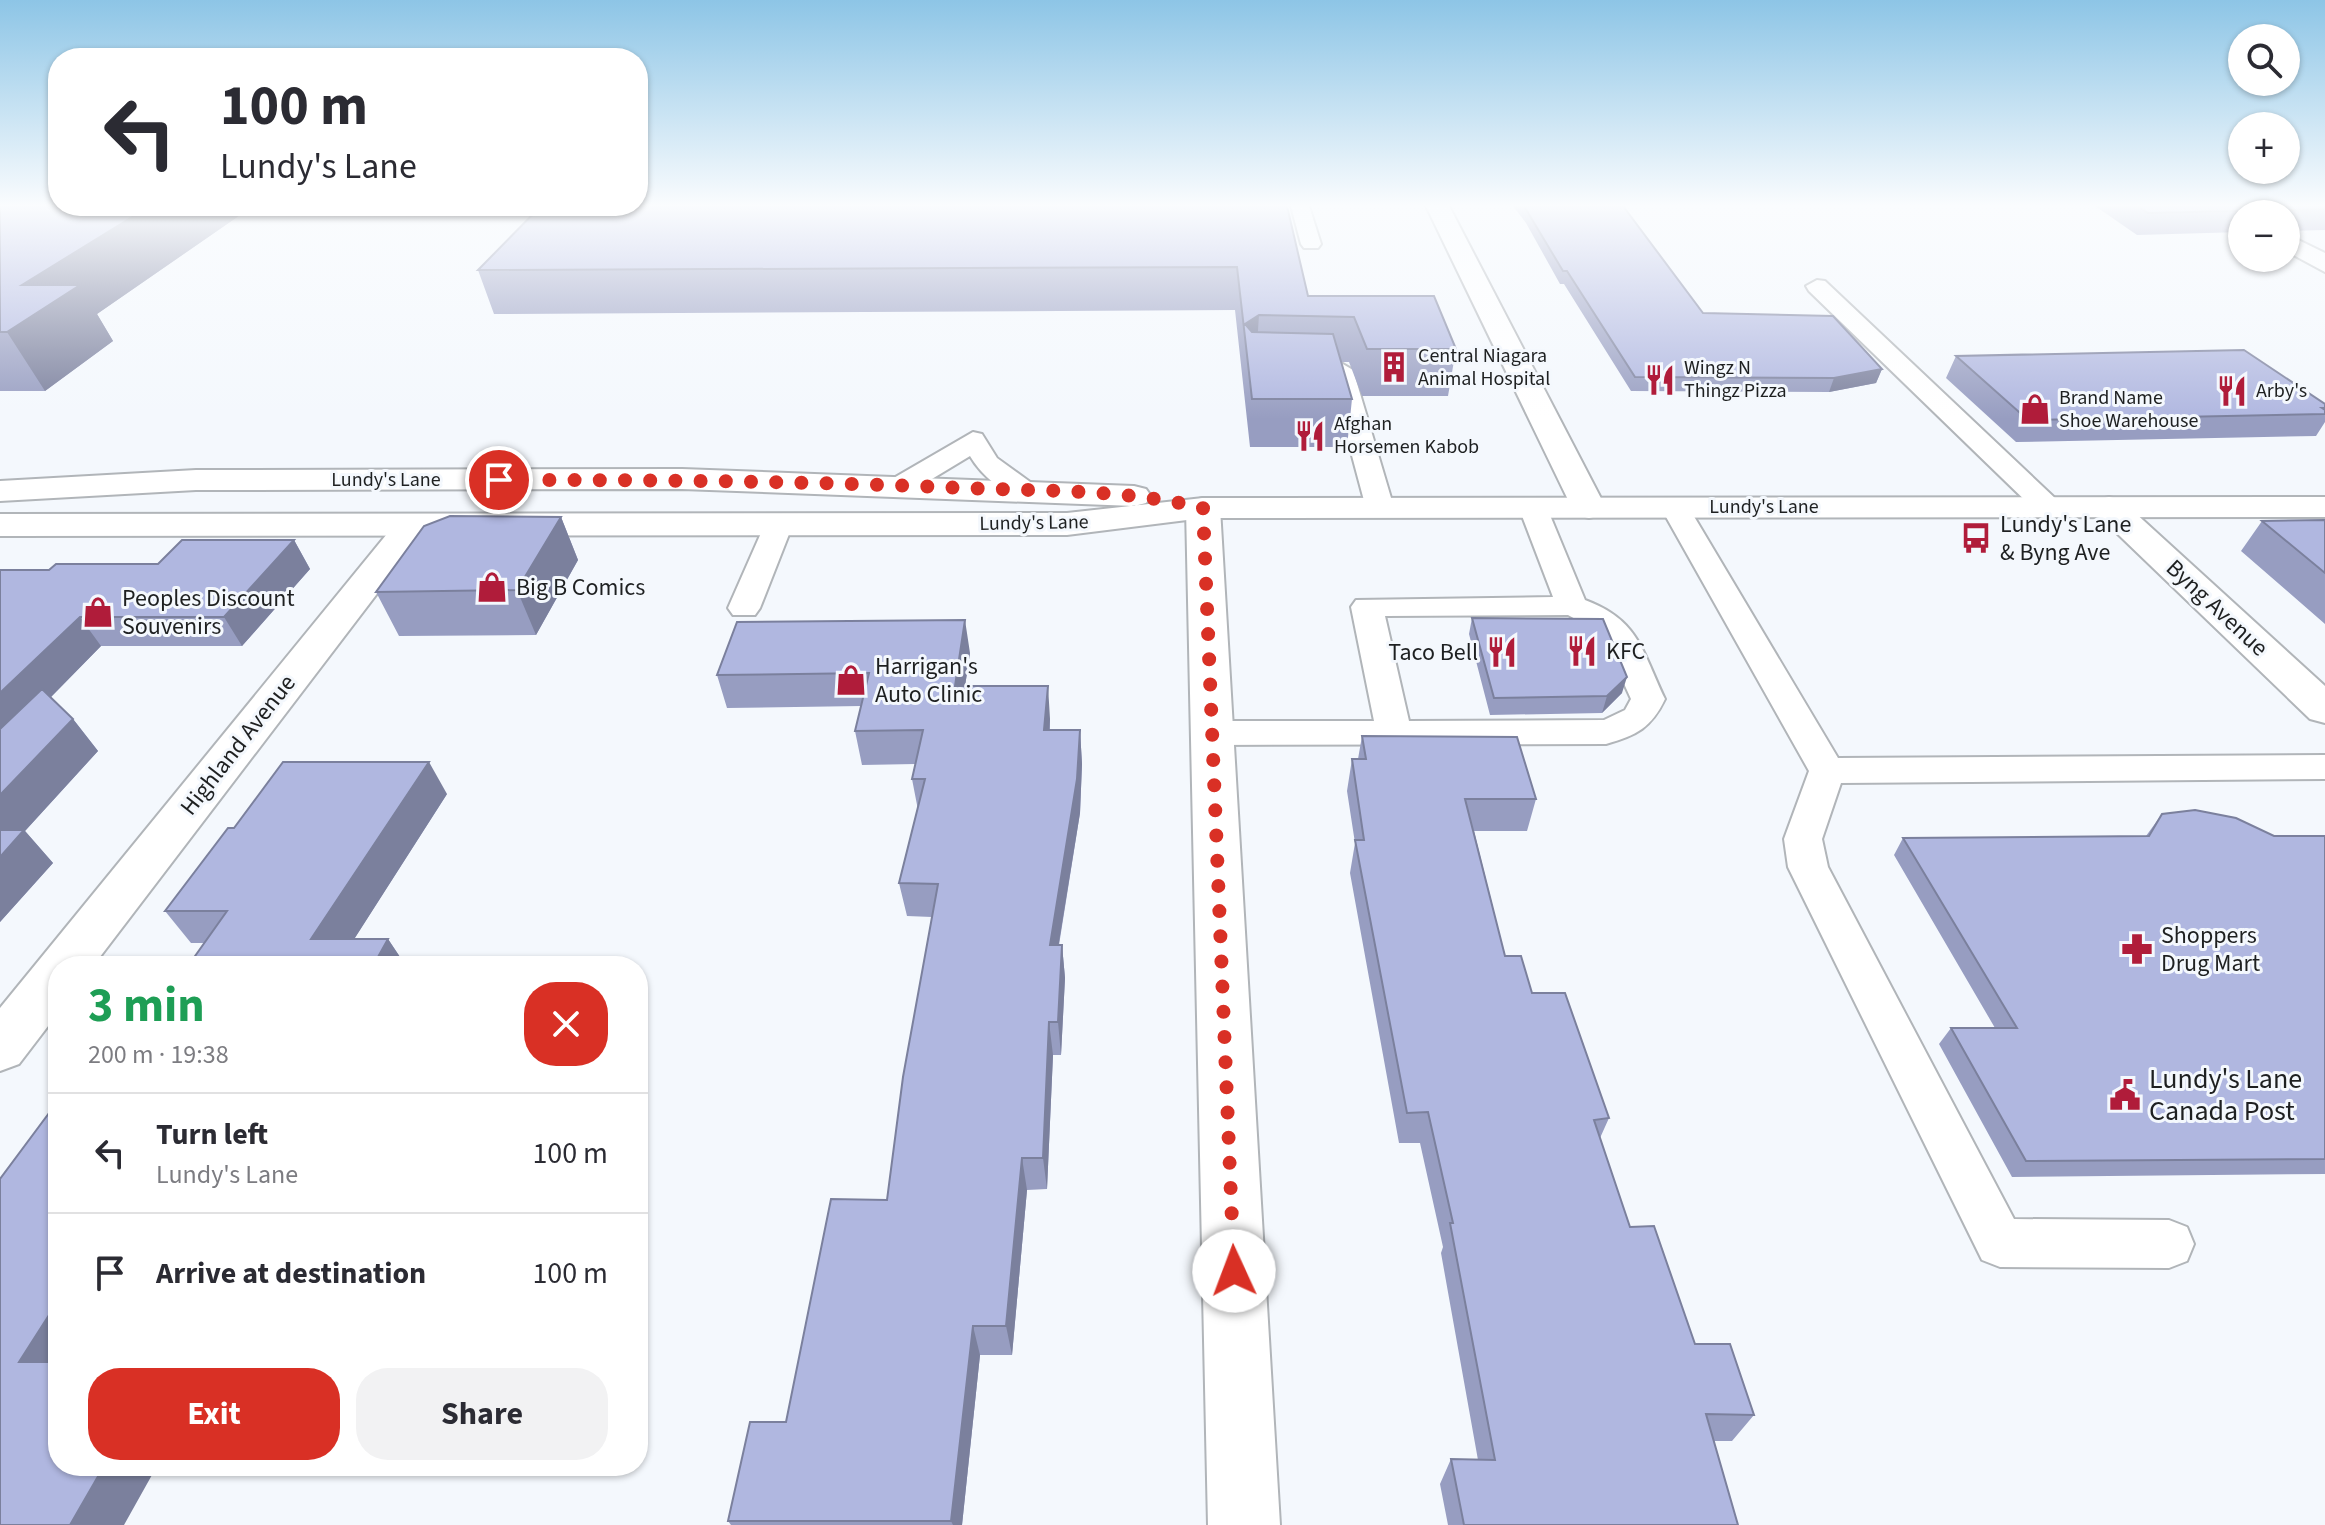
<!DOCTYPE html>
<html lang="en">
<head>
<meta charset="utf-8">
<style>
  :root { --surface:#fff; --page:#f2f2f3; --text:#2b2b33; --muted:#7c7c81; --line:#e1e1e2; --accent:#d93025 }
  body { margin:0; font-family:"Source Sans 3",sans-serif; background:var(--page); color:var(--text); height:100vh; display:flex; flex-direction:column; font-size:30px; white-space:nowrap }
  * { box-sizing:border-box; margin:0 }
  p { font-size:26px; color:var(--muted) }
  .icon { flex:none; width:44px; height:44px; fill:none; stroke:currentColor; stroke-width:2; stroke-linecap:round; stroke-linejoin:round }
  .map { position:relative; flex:1; overflow:hidden }
  .drawer { position:absolute; left:48px; top:956px; width:600px; height:520px; display:flex; flex-direction:column; background:var(--surface); border-radius:32px; box-shadow:0 2px 6px #0004 }
  .drawer>* { flex:none }
  .hud { position:absolute; left:48px; top:48px; width:600px; height:168px; border-radius:32px; box-shadow:0 2px 6px #0004; background:#fff; color:var(--text); overflow:hidden }
  .fabs { position:absolute; left:2228px; top:24px; display:grid; gap:16px }
  .fabs a { display:grid; place-items:center; width:72px; height:72px; border-radius:50%; background:var(--surface); box-shadow:0 2px 6px #0004; font-size:40px }
  .pin { position:absolute; display:grid; place-items:center; width:68px; height:68px; color:#fff; margin:-34px; border:4px solid #fff; border-radius:50%; box-shadow:0 2px 8px #0007 }
  .me { position:absolute; width:88px; margin:-44px; rotate:358deg; stroke-linejoin:round; filter:drop-shadow(0 0 6px #0008) }
  .turn { display:flex; align-items:center; gap:28px; height:168px; padding:0 40px; font-size:36px }
  .turn .icon { width:104px; height:104px; stroke-width:2.5 }
  .turn b { display:block; font-size:56px; line-height:68px }
  .round { display:grid; place-items:center; flex:none; width:84px; height:84px; border-radius:32px; background:var(--page) }
  .headline { display:flex; align-items:center; justify-content:space-between; height:136px; padding:0 40px }
  h1 { font-size:48px; font-weight:700; line-height:60px; color:#1e9e55 }
  .primary-button { display:flex; gap:16px; margin-top:auto; padding:16px 40px }
  .primary-button a { flex:1; height:92px; border-radius:32px; background:var(--accent); color:#fff; font-size:32px; font-weight:700; line-height:92px; text-align:center }
  .primary-button a+a { background:var(--page); color:var(--text) }
  ul { padding:0; list-style:none }
  li { display:flex; align-items:center; gap:24px; height:120px; padding:0 40px; border-top:2px solid var(--line) }
  li div { flex:1 }
  li b { display:block; font-size:30px }
  li em { font-style:normal }
  .map>svg:first-child { display:block }
</style>
</head>
<body>
<div class="map">
<svg width="2325" height="1525" viewBox="0 0 2325 1525">
  <rect width="100%" height="100%" fill="#f4f8fd"/>
  <g fill="none" stroke-linecap="round" stroke-linejoin="round">
    <defs>
      <path id="lane" d="M1291,206H1309L1321,244L1318,248H1304L1301,244Z
        M1817,280L1825,281L2058,501L2062,507L2058,513H2038L1809,291L1806,286Z
        M1341,363L1353,370L1394,508L1390,514H1370L1366,508L1331,377L1319,370L1323,365Z
        M973,432L982,434L997,458L1033,484L1037,490L1033,496C1010,502 981,475 970,456L912,491H892L888,485L892,479Z
        M1533,500L1543,502L1547,508L1585,600C1639,620 1642,651 1665,699C1651,728 1637,735 1606,744L1212,745L1200,741L1194,733L1200,725L1212,721H1374L1351,607L1356,600L1553,597L1519,508L1523,502ZM1568,615L1601,633L1631,699L1625,710L1604,720L1409,721L1385,616Z
        M1675,500L1685,502L1689,508L1838,758L2325,755V779L1841,783L1822,839L1828,867L2014,1219L2169,1220L2187,1227L2194,1244L2187,1261L2169,1268L2000,1267L1982,1260L1788,867L1784,839L1809,771L1661,508L1665,502Z
        M779,515L789,518L793,524L760,608L755,615H733L728,608L765,524L769,518Z"/>
      <path id="street" d="M1426,206H1449L1606,508L1601,515L1589,518L1577,515L1572,508Z
        M2286,234L2325,253V272L2286,251Z
        M2109,497L2121,500L2325,686V723L2310,719L2097,514L2092,507L2097,500Z
        M1203,498L1215,501L1220,508L1280,1525H1208L1186,508L1191,501Z
        M412,514L424,518L430,525L424,532L93,966H58V1013L19,1064L0,1071V1008L400,518Z"/>
      <path id="secondary" d="M682,469L1134,486L1146,489L1151,496L1146,503L1134,506L682,489L196,490L0,501V481L196,470Z
        M2325,497V517L1203,518L1067,535L0,536V514L1067,513L1203,498Z"/>
    </defs>
    <!-- lane casing -->
    <use href="#lane" stroke="#b1b5b9" stroke-width="4"/>
    <!-- street casing -->
    <use href="#street" stroke="#b1b5b9" stroke-width="4"/>
    <!-- secondary casing -->
    <use href="#secondary" stroke="#b1b5b9" stroke-width="4"/>
    <!-- lane -->
    <use href="#lane" fill="#fff" fill-rule="evenodd"/>
    <!-- street -->
    <use href="#street" fill="#fff" fill-rule="evenodd"/>
    <!-- secondary -->
    <use href="#secondary" fill="#fff" fill-rule="evenodd"/>
  </g>
  <!-- wall -->
  <path fill="#979dc1" d="M0,206H240L243,213L97,314L113,341L45,391H0Z
    M1287,206L1308,296L1456,349L1448,396H1362L1349,362H1341L1352,399L1347,447H1250L1235,310L494,314L478,270Z
    M1513,206H1623L1703,313L1882,369L1876,383L1829,392L1631,391L1564,284H1560L1526,223Z
    M2095,206H2325V230L2286,231V214H2242V232L2137,235Z
    M1956,356L2325,404V422L2316,436L2016,442L1946,378Z
    M561,517L578,560L536,635L399,636L376,592Z
    M2325,520V624L2241,551L2262,521Z
    M294,540L310,569L242,646H101L50,698L73,719L98,751L25,831L53,863L0,922V570H49L158,564Z
    M1472,618L1622,693L1602,713L1490,715L1469,634Z
    M970,653L965,686L1050,719V730H1080L1082,764L1080,813L1059,945H1062L1065,978L1061,1055H1053L1047,1189L1027,1190L1012,1355H980L962,1525H731L728,1521L786,1422L887,1200L932,917L907,916L899,883L918,810L912,779L915,764L862,765L855,731L861,706L727,708L717,675Z
    M1362,736L1536,799L1527,831H1474L1505,956L1532,993L1609,1118L1600,1138L1630,1227L1695,1344L1754,1415L1732,1441H1713L1738,1525H1448L1440,1484L1451,1459L1478,1460L1441,1253L1443,1247L1420,1143H1399L1350,873L1355,843L1347,791L1352,759H1358Z
    M447,794L354,939H388L406,966H188L204,943H191L165,911L234,828Z
    M2162,814L2274,836H2325V1174L2012,1177L1939,1044L1951,1028H1995L1894,855L1903,838L2146,836Z"/>
  <!-- shaded-wall -->
  <path fill="#7b809d" d="M150,206H240L243,213L97,314L113,341L45,391L7,332L22,285Z
    M1259,315L1256,360L1245,324Z
    M1882,369L1876,383L1829,392L1834,378Z
    M561,517L578,560L536,635L517,590Z
    M294,540L310,569L242,646L224,617Z
    M80,617L101,646L0,749V693Z
    M965,620L970,653L960,720L955,686Z
    M1627,677L1622,693L1602,713L1607,696Z
    M1048,686L1050,719L1047,764L1044,730Z
    M73,719L98,751L25,831L53,863L0,922V795Z
    M1080,730L1082,764L1080,813L1053,979L1050,945Z
    M429,762L447,794L337,966L311,939Z
    M388,939L406,966H373Z
    M1062,945L1065,978L1061,1055L1058,1022Z
    M1049,1022L1053,1055L1047,1189L1043,1158Z
    M1022,1158L1027,1190L1012,1355L1006,1326Z
    M58,1301V1387L19,1362Z
    M973,1326L980,1355L962,1525H953L951,1521Z
    M104,1466H157L124,1525H70Z"/>
  <!-- building -->
  <path fill="#b0b7e0" stroke="#7b809d" stroke-width="2" d="M0,206H150L22,285H80L7,332H0Z
    M541,206H1287L1308,296H1434L1456,349H1367L1354,317L1259,315L1245,324L1252,332L1333,334L1352,399H1252L1237,267L478,270Z
    M1524,206H1623L1703,313L1833,316L1882,369L1834,378L1635,377L1567,271H1563Z
    M2137,206H2325V209L2148,213Z
    M2244,350L2325,404V408H2322L2325,410V414L2028,420L1956,356Z
    M450,516L561,517L517,590L376,592L424,526Z
    M2325,520V573L2262,521Z
    M182,540H294L224,617H80L0,693V570H49L56,564H158Z
    M1472,618L1603,619L1627,677L1607,696L1494,698Z
    M965,620L955,686H1048L1044,730H1080L1077,779L1050,945H1062L1058,1022H1049L1043,1158H1022L1006,1326H973L951,1521H728L750,1422H786L831,1199L887,1200L903,1077L938,884L899,883L925,779H912L923,730L855,731L869,673L717,675L737,622Z
    M42,689L73,719L0,795V729Z
    M1362,736L1517,737L1536,799H1465L1505,956H1521L1532,993H1565L1609,1118L1594,1120L1630,1227L1654,1226L1695,1344H1730L1754,1415L1706,1414L1738,1525H1464L1451,1459L1495,1460L1450,1223H1453L1428,1112L1407,1113L1355,840H1364L1352,759H1366Z
    M283,762H429L311,939H388L373,966H188L227,911H165L228,828H234Z
    M2195,810L2236,818L2274,836H2325V1159L2026,1161L1951,1028H2017L1903,838L2149,836L2162,814Z
    M0,830H24L0,857Z
    M58,1101V1301L19,1362H58V1466H104L70,1525H0V1179Z"/>
  <!-- sky -->
  <linearGradient id="sky" x2="0" y2="1"><stop stop-color="#8dc5e6"/><stop offset="0.49" stop-color="#fafcfe"/><stop offset="1" stop-color="#fafcfe" stop-opacity="0"/></linearGradient>
  <rect width="2325" height="419" fill="url(#sky)"/>
  <g fill="none" stroke-linecap="round" stroke-linejoin="round">
    <!-- route -->
    <path stroke="#d93025" stroke-width="14" stroke-dasharray="0 25.2" d="M499,480C653,480 807,481 961,488C1042,491 1124,489 1203,508L1234,1271"/>
  </g>
  <!-- icons -->
  <defs>
    <symbol id="building-bare" viewBox="-9 -9 18 18"><path d="M-4-6H4V6H1V3H-1V6H-4ZM-2.5-4.3h1.7v1.8h-1.7ZM.8-4.3h1.7v1.8H.8ZM-2.5-1h1.7V.8h-1.7ZM.8-1h1.7V.8H.8Z" fill="#b01c3a" stroke="#f4f8fd" stroke-width="2.5" paint-order="stroke"/></symbol>
    <symbol id="restaurant-bare" viewBox="-9 -9 18 18"><path d="M-5-6h1v4h1v-4h1v4h1v-4h1v5L-1.5 .5V6h-2V.5L-5-1ZM5-6V6H3V1.5H1.5Q1.5-4 5-6Z" fill="#b01c3a" stroke="#f4f8fd" stroke-width="2.5" paint-order="stroke"/></symbol>
    <symbol id="shop-bare" viewBox="-9 -9 18 18"><path d="M-5-2.5h2.3a2.7 3.5 0 0 1 5.4 0H5L5.5 6h-11ZM-1.5-2.5h3a1.5 2.3 0 0 0-3 0Z" fill="#b01c3a" stroke="#f4f8fd" stroke-width="2.5" paint-order="stroke"/></symbol>
    <symbol id="bus-bare" viewBox="-9 -9 18 18"><path d="M-5-6H5V4H4V6H2V4H-2V6H-4V4H-5ZM-3.5-4V0h7V-4ZM-3.5 1.2v1.5H-2V1.2ZM2 1.2v1.5H3.5V1.2Z" fill="#b01c3a" stroke="#f4f8fd" stroke-width="2.5" paint-order="stroke"/></symbol>
    <symbol id="pharmacy-bare" viewBox="-9 -9 18 18"><path d="M-2-6h4v4h4v4h-4v4h-4v-4h-4v-4h4Z" fill="#b01c3a" stroke="#f4f8fd" stroke-width="2.5" paint-order="stroke"/></symbol>
    <symbol id="civic-bare" viewBox="-9 -9 18 18"><path d="M-.6-6.5H3V-4.5H.6V-3L4-1V1h2V6H-6V1h2V-1L-.6-3ZM-1.2 2.5V6h2.4V2.5Z" fill="#b01c3a" stroke="#f4f8fd" stroke-width="2.5" paint-order="stroke"/></symbol>
  </defs>
  <g fill-rule="evenodd">
    <use href="#building-bare" x="1372" y="345" width="44" height="44"/>
    <use href="#restaurant-bare" x="1638" y="358" width="44" height="44"/>
    <use href="#restaurant-bare" x="2210" y="369" width="44" height="44"/>
    <use href="#shop-bare" x="2013" y="387" width="44" height="44"/>
    <use href="#restaurant-bare" x="1288" y="414" width="44" height="44"/>
    <use href="#bus-bare" x="1954" y="516" width="44" height="44"/>
    <use href="#shop-bare" x="470" y="565" width="44" height="44"/>
    <use href="#shop-bare" x="76" y="590" width="44" height="44"/>
    <use href="#restaurant-bare" x="1560" y="629" width="44" height="44"/>
    <use href="#restaurant-bare" x="1480" y="630" width="44" height="44"/>
    <use href="#shop-bare" x="829" y="658" width="44" height="44"/>
    <use href="#pharmacy-bare" x="2115" y="927" width="44" height="44"/>
    <use href="#civic-bare" x="2103" y="1073" width="44" height="44"/>
  </g>
  <g text-anchor="middle" dominant-baseline="central" stroke-width="6" stroke-linejoin="round" paint-order="stroke">
    <!-- far-poi labels -->
    <g font-size="20" fill="#1e2021" stroke="#f4f8fd" text-anchor="start">
      <text x="1418" y="356">Central Niagara<tspan x="1418" dy="23">Animal Hospital</tspan></text>
      <text x="1684" y="368">Wingz N<tspan x="1684" dy="23">Thingz Pizza</tspan></text>
      <text x="2256" y="391">Arby's</text>
      <text x="2059" y="398">Brand Name<tspan x="2059" dy="23">Shoe Warehouse</tspan></text>
      <text x="1334" y="424">Afghan<tspan x="1334" dy="23">Horsemen Kabob</tspan></text>
    </g>
    <!-- far-street labels -->
    <g font-size="20" fill="#1e2021" stroke="#f4f8fd">
      <text x="386" y="480">Lundy's Lane</text>
      <text x="1764" y="507">Lundy's Lane</text>
      <text transform="translate(1034 523) rotate(-1)">Lundy's Lane</text>
    </g>
    <!-- poi labels -->
    <g font-size="24" fill="#1e2021" stroke="#f4f8fd" text-anchor="start">
      <text x="2000" y="524">Lundy's Lane<tspan x="2000" dy="28">&amp; Byng Ave</tspan></text>
      <text x="516" y="587">Big B Comics</text>
      <text x="122" y="598">Peoples Discount<tspan x="122" dy="28">Souvenirs</tspan></text>
      <text x="1606" y="651">KFC</text>
      <text x="1478" y="652" text-anchor="end">Taco Bell</text>
      <text x="875" y="666">Harrigan's<tspan x="875" dy="28">Auto Clinic</tspan></text>
      <text x="2161" y="935">Shoppers<tspan x="2161" dy="28">Drug Mart</tspan></text>
    </g>
    <!-- street labels -->
    <g font-size="24" fill="#1e2021" stroke="#f4f8fd">
      <text transform="translate(2217 608) rotate(43)">Byng Avenue</text>
      <text transform="translate(238 745) rotate(-52)">Highland Avenue</text>
    </g>
    <!-- near-poi labels -->
    <g font-size="28" fill="#1e2021" stroke="#f4f8fd" text-anchor="start">
      <text x="2149" y="1079">Lundy's Lane<tspan x="2149" dy="32">Canada Post</tspan></text>
    </g>
  </g>
</svg>
<div class="fabs">
<a><svg class="icon" aria-label="search" viewBox="0 0 24 24"><circle cx="10" cy="10" r="6"/><path d="M15 15l6 6"/></svg></a>
<a>+</a>
<a>−</a>
</div>
<div class="pin" style="left:499px;top:480px;background:#d93025"><svg class="icon" aria-label="arrive" viewBox="0 0 24 24"><path d="M6 21V4h12l-3 4 3 4H6"/></svg></div>
<svg class="me" style="left:1234px;top:1271px" viewBox="-20 -20 40 40"><circle r="19" fill="#fff"/><path d="M0-13L10 11 0 6-10 11z" fill="#d93025"/></svg>
<div class="hud">
<div class="turn"><svg class="icon" aria-label="left" viewBox="0 0 24 24"><path d="M17 20v-9H6M10 6l-5 5 5 5"/></svg><div><b>100 m</b>Lundy's Lane</div></div>
</div>
<section class="drawer">
<div class="headline"><div><h1>3 min</h1><p>200 m · 19:38</p></div><a class="round" style="background:#d93025;color:#fff"><svg class="icon" aria-label="close" viewBox="0 0 24 24"><path d="M6 6l12 12M18 6L6 18"/></svg></a></div>
<ul>
<li><svg class="icon" aria-label="left" viewBox="0 0 24 24"><path d="M17 20v-9H6M10 6l-5 5 5 5"/></svg><div><b>Turn left</b><p>Lundy's Lane</p></div><em>100 m</em></li>
<li><svg class="icon" aria-label="arrive" viewBox="0 0 24 24"><path d="M6 21V4h12l-3 4 3 4H6"/></svg><div><b>Arrive at destination</b></div><em>100 m</em></li>
</ul>
<div class="primary-button"><a>Exit</a><a>Share</a></div>
</section>
</div>
</body>
</html>
